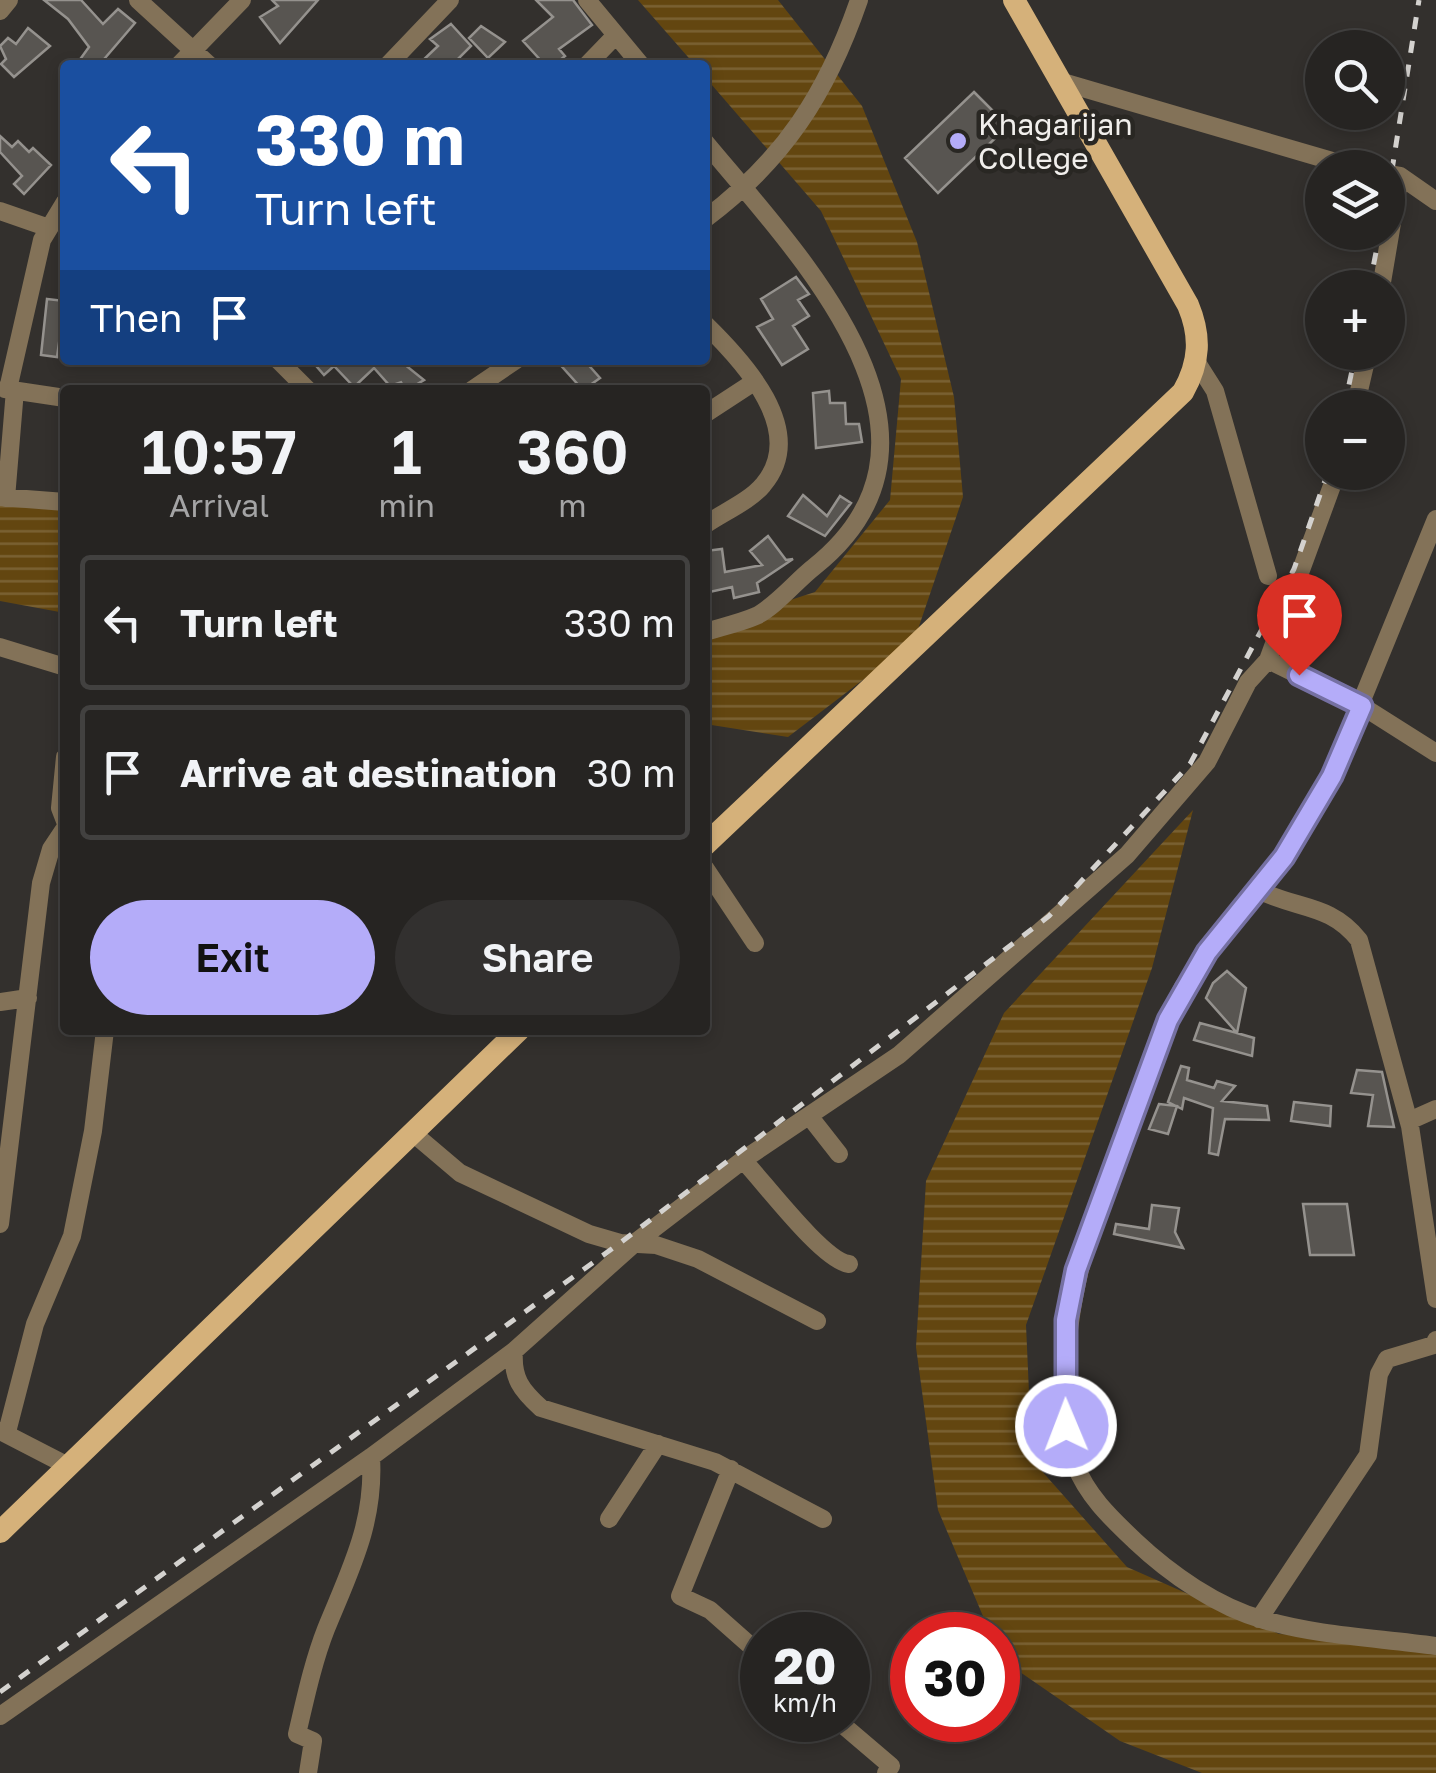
<!DOCTYPE html>
<html lang="en">
<head>
<meta charset="utf-8">
<style>
  :root { --surface:#262422; --page:#32302f; --text:#f1f3f6; --muted:#a4a4a5; --line:#424140; --accent:#b4acf9 }
  body { margin:0; font-family:"Golos Text",sans-serif; background:var(--page); color:var(--text); height:100vh; display:flex; flex-direction:column; font-size:38px; white-space:nowrap }
  * { box-sizing:border-box; margin:0 }
  p { font-size:32px; color:var(--muted) }
  .icon { flex:none; width:55px; height:55px; fill:none; stroke:currentColor; stroke-width:2; stroke-linecap:round; stroke-linejoin:round }
  .map { position:relative; flex:1; overflow:hidden }
  .panel { position:absolute; left:60px; top:385px; width:650px; height:650px; display:flex; flex-direction:column; background:var(--surface); border-radius:10px; box-shadow:0 5px 15px #0003,0 0 0 2px var(--line) }
  .panel>* { flex:none }
  .hud { position:absolute; left:60px; top:60px; width:650px; height:305px; border-radius:10px; box-shadow:0 5px 15px #0003,0 0 0 2px var(--line); background:#1a4fa0; color:#fff; overflow:hidden }
  .fabs { position:absolute; left:1305px; top:30px; display:grid; gap:20px }
  .fabs a { display:grid; place-items:center; width:100px; height:100px; border-radius:50%; background:var(--surface); box-shadow:0 5px 15px #0003,0 0 0 2px var(--line); font-size:50px }
  .speed { position:absolute; left:740px; top:1612px; display:flex; gap:20px; font-size:50px; font-weight:700; text-align:center }
  .speed>* { display:grid; place-content:center; width:130px; height:130px; border-radius:50%; background:var(--surface); box-shadow:0 5px 15px #0003,0 0 0 2px var(--line); line-height:1 }
  .speed small { font-size:25px; font-weight:400 }
  .speed .limit { border:15px solid #d22; background:#fff; color:#111 }
  .pin { position:absolute; display:grid; place-items:center; width:85px; height:85px; color:#fff; margin:-102px -42px; border-radius:50% 50% 50% 0; rotate:-45deg; box-shadow:0 0 10px #0007 }
  .pin .icon { rotate:45deg }
  .me { position:absolute; width:110px; margin:-55px; rotate:359deg; stroke-linejoin:round; filter:drop-shadow(0 0 8px #0008) }
  .turn { display:flex; align-items:center; gap:35px; height:210px; padding:0 30px; font-size:45px }
  .turn .icon { width:130px; height:130px; stroke-width:2.5 }
  .turn b { display:block; font-size:70px; line-height:85px }
  .then { display:flex; align-items:center; height:95px; padding:0 30px; background:#0003; gap:20px; font-size:38px }
  .eta { display:flex; justify-content:space-evenly; align-items:center; height:170px; text-align:center }
  .eta b { font-size:60px; font-weight:600; line-height:70px }
  .button { display:flex; gap:20px; margin-top:auto; padding:20px 30px }
  .button a { flex:1; height:115px; border-radius:60px; background:var(--accent); color:#111; font-size:40px; font-weight:600; line-height:115px; text-align:center }
  .button a+a { background:var(--page); color:var(--text) }
  ul { padding:0; list-style:none }
  li { display:flex; align-items:center; gap:30px; height:135px; margin:0 20px 15px; padding:0 10px; border:5px solid var(--line); border-radius:10px }
  li div { flex:1 }
  li b { display:block; font-size:38px }
  li em { font-style:normal }
  .map>svg:first-child { display:block }
</style>
</head>
<body>
<div class="map">
<svg width="1436" height="1773" viewBox="0 0 1436 1773">
  <defs>
    <pattern id="water-rules" width="6" height="5" patternUnits="userSpaceOnUse" patternTransform="scale(2.5)"><rect width="6" height="5" fill="#634610"/><path d="M0 2.5h6" fill="none" stroke="#7a6133"/></pattern>
  </defs>
  <rect width="100%" height="100%" fill="#33302d"/>
  <!-- water -->
  <path fill="url(#water-rules)" d="M638,0H778L862,106L917,242L954,397L963,497L914,641L788,737L705,724V628L815,592L890,500L901,379L821,211L705,77V65H695Z
    M0,493L65,494V613L0,601Z
    M1193,810L1152,968L1026,1325L1032,1460L1127,1567L1279,1634L1436,1643V1773H1202L1120,1741L1001,1659L998,1635H991L938,1510L916,1347L926,1181L1004,1013Z"/>
  <!-- building -->
  <path fill="#585551" stroke="#95928e" stroke-width="2.5" d="M44,0H81L103,24L118,9L135,23L99,65H89L81,58L89,47L68,19Z
    M272,0H318L280,43L260,17L278,6Z
    M536,0H573L592,25L559,49L565,56L554,65H545L523,41L553,17Z
    M451,24L471,46L452,65H418L438,46L430,39Z
    M481,26L505,42L488,58L469,38Z
    M28,28L50,46L14,77L1,64L6,59L0,46L8,38L16,44Z
    M974,92L1008,126L938,193L905,158Z
    M0,136L12,147L18,141L29,152L33,148L51,165L24,194L14,184L22,176L0,152Z
    M796,277L809,294L798,300L809,316L793,326L808,349L782,365L757,327L773,319L761,299Z
    M47,299L65,301L57,357L41,355Z
    M311,360H399L424,380L407,390H393L402,382L390,386L374,368L354,387L334,366L324,375Z
    M556,360H584L600,378L583,390Z
    M829,391L830,403H845L846,424H859L862,442L816,448L813,393Z
    M803,495L827,516L840,496L851,503L825,536L788,516Z
    M768,536L786,560L793,559L757,583L759,592L734,598L732,587L705,593V551L722,549L725,572L762,565L750,551Z
    M1227,971L1246,988L1237,1033L1254,1038L1252,1056L1194,1040L1200,1023L1237,1033L1206,998L1213,983Z
    M1181,1066L1189,1068L1187,1080L1214,1088L1217,1081L1235,1086L1222,1101L1267,1106L1269,1120L1225,1119L1218,1155L1209,1153L1213,1108L1184,1098L1182,1109L1168,1102Z
    M1357,1070L1382,1072L1394,1127L1368,1126L1373,1095L1351,1093Z
    M1294,1102L1331,1106L1330,1126L1291,1121Z
    M1159,1104L1177,1106L1168,1134L1149,1129Z
    M1303,1204H1347L1354,1255H1310Z
    M1152,1205L1179,1208L1175,1232L1183,1248L1114,1234L1116,1224L1149,1229Z"/>
  <g fill="none" stroke-linecap="round" stroke-linejoin="round">
    <!-- minor -->
    <path stroke="#837258" stroke-width="18" d="M138,0L209,65
      M587,0L641,65
      M0,11L9,0
      M179,65L242,0
      M388,65L450,0
      M587,65L616,35
      M1059,81L1356,168
      M705,142C797,253 978,436 814,567C796,581 776,606 756,616C740,623 721,627 705,632
      M1388,174L1400,176L1436,201
      M0,211L49,228
      M705,219C784,160 827,93 859,0
      M1381,288L1400,176
      M705,324C743,361 809,431 763,485C750,501 722,513 705,525
      M278,360L308,390
      M1196,361L1215,391L1268,576
      M5,389L65,398
      M8,389L42,240L65,202
      M472,390L516,360
      M1355,408L1368,352
      M705,414L754,382
      M0,497L65,502
      M6,498L15,390
      M1436,519L1331,776L1284,857L1183,987L1168,1020C1126,1142 1063,1258 1066,1389C1066,1414 1066,1441 1075,1464C1087,1496 1112,1519 1135,1541C1170,1574 1217,1607 1264,1620C1318,1636 1380,1638 1436,1646
      M0,647L65,667
      M1268,660L1362,706L1436,753
      M65,757L60,808L65,821
      M705,868L755,943
      M1256,889C1297,910 1330,903 1359,940L1410,1126L1436,1299
      M0,1002L28,998
      M810,1117L839,1154
      M1409,1121L1436,1109
      M414,1134L460,1173L589,1234L620,1243L656,1245L698,1259L817,1321
      M743,1160C764,1182 823,1261 849,1264
      M0,1224L41,883L51,849L65,828
      M514,1351C512,1378 521,1390 541,1408L715,1462L823,1519
      M0,1431L68,1466
      M7,1432L35,1324L72,1236L93,1131L105,1030
      M731,1469L680,1596L710,1610L762,1656
      M609,1519L658,1444
      M1259,1619L1368,1455L1379,1374L1387,1359L1434,1345L1436,1340
      M0,1716L371,1457L514,1351L636,1242L743,1160L899,1055L1127,855L1207,762L1248,682L1268,660L1337,472
      M837,1720L891,1766L886,1773
      M308,1773L313,1741L297,1734C305,1700 313,1662 326,1629C350,1570 375,1523 371,1457"/>
    <!-- major -->
    <path stroke="#d5b17a" stroke-width="22" d="M705,845L1183,392C1200,362 1201,336 1188,305L1014,0
      M0,1532L519,1030"/>
    <!-- rail -->
    <path stroke="#d4d2cf" stroke-width="5" stroke-dasharray="12 12" stroke-linecap="butt" d="M1388,195L1419,0
      M1369,288L1380,232
      M1344,408L1356,352
      M0,1692L620,1243L1049,916L1190,764L1294,569L1328,472"/>
  </g>
  <g fill="none" stroke-linecap="round" stroke-linejoin="round">
    <defs>
      <path id="route" d="M1066,1426V1320L1076,1270L1168,1020L1207,952L1284,857L1332,776L1362,706L1299,675"/>
    </defs>
    <!-- route casing -->
    <use href="#route" stroke="#7570a2" stroke-width="25"/>
    <!-- route -->
    <use href="#route" stroke="#b4acf9" stroke-width="18"/>
  </g>
  <!-- markers -->
  <circle fill="#b4acf9" stroke="#292723" stroke-width="4" cx="958" cy="141" r="10"/>
  <g text-anchor="middle" dominant-baseline="central" stroke-width="9" stroke-linejoin="round" paint-order="stroke">
    <!-- poi labels -->
    <g font-size="30" fill="#f1efec" stroke="#292723" text-anchor="start">
      <text x="978" y="124">Khagarijan<tspan x="978" dy="34">College</tspan></text>
    </g>
  </g>
</svg>
<div class="fabs">
<a><svg class="icon" aria-label="search" viewBox="0 0 24 24"><circle cx="10" cy="10" r="6"/><path d="M15 15l6 6"/></svg></a>
<a><svg class="icon" aria-label="layers" viewBox="0 0 24 24"><path d="M12 4l9 5-9 5-9-5zM3 14l9 5 9-5"/></svg></a>
<a>+</a>
<a>−</a>
</div>
<div class="speed"><div>20<small>km/h</small></div><div class="limit">30</div></div>
<div class="pin" style="left:1299px;top:675px;background:#d93025"><svg class="icon" aria-label="arrive" viewBox="0 0 24 24"><path d="M6 21V4h12l-3 4 3 4H6"/></svg></div>
<svg class="me" style="left:1066px;top:1426px" viewBox="-20 -20 40 40"><circle r="17" fill="#b4acf9" stroke="#fff" stroke-width="3"/><path d="M0-11L8 9 0 5-8 9z" fill="#fff"/></svg>
<div class="hud">
<div class="turn"><svg class="icon" aria-label="left" viewBox="0 0 24 24"><path d="M17 20v-9H6M10 6l-5 5 5 5"/></svg><div><b>330 m</b>Turn left</div></div>
<div class="then">Then<svg class="icon" aria-label="arrive" viewBox="0 0 24 24"><path d="M6 21V4h12l-3 4 3 4H6"/></svg></div>
</div>
<section class="panel">
<div class="eta">
<div><b>10:57</b><p>Arrival</p></div>
<div><b>1</b><p>min</p></div>
<div><b>360</b><p>m</p></div>
</div>
<ul>
<li><svg class="icon" aria-label="left" viewBox="0 0 24 24"><path d="M17 20v-9H6M10 6l-5 5 5 5"/></svg><div><b>Turn left</b></div><em>330 m</em></li>
<li><svg class="icon" aria-label="arrive" viewBox="0 0 24 24"><path d="M6 21V4h12l-3 4 3 4H6"/></svg><div><b>Arrive at destination</b></div><em>30 m</em></li>
</ul>
<div class="button"><a>Exit</a><a>Share</a></div>
</section>
</div>
</body>
</html>
